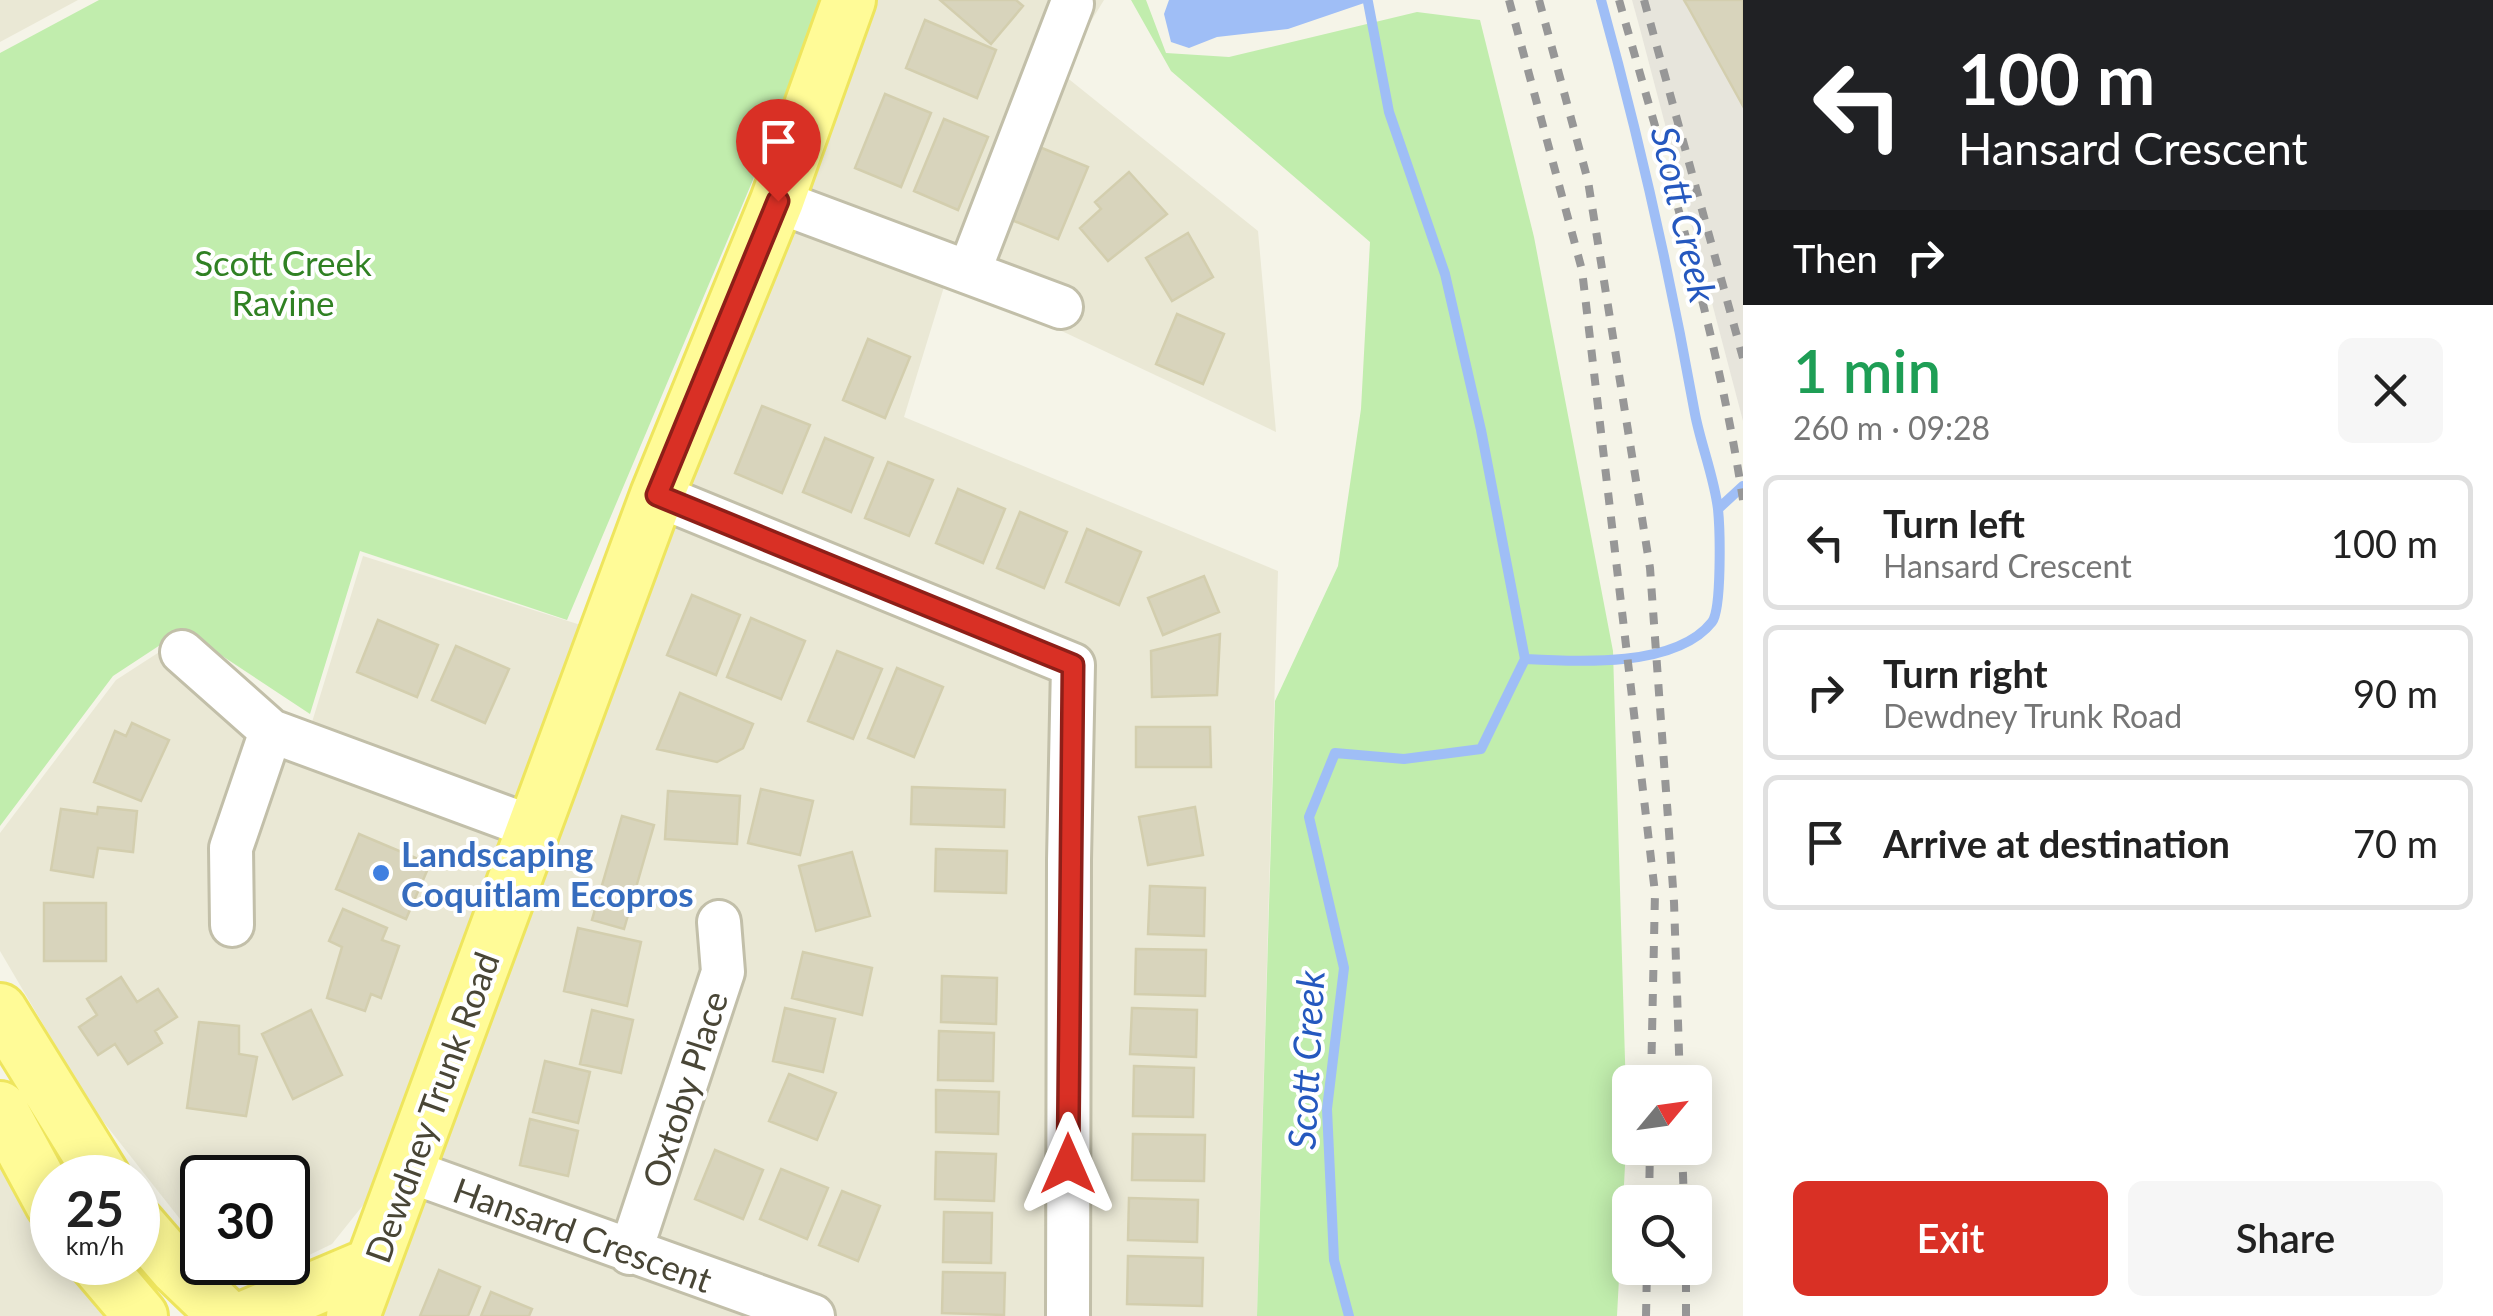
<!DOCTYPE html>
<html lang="en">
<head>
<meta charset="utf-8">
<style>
  :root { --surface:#fff; --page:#f6f6f6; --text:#222; --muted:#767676; --line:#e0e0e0; --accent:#d93025 }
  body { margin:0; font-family:Lato,sans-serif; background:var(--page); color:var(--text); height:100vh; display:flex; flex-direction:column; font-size:38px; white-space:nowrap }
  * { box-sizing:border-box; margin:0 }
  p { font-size:32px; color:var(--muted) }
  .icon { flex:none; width:55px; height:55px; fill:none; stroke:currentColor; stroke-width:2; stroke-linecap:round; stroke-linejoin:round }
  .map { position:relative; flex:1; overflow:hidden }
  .drawer { display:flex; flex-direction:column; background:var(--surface); width:750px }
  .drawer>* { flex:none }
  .banner { background:#202124; color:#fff; overflow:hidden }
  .needle { width:65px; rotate:61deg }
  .fabs { position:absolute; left:1612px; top:1065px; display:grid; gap:20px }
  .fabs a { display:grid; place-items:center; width:100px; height:100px; border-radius:15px; background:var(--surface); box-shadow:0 5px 25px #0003; font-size:50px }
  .speed { position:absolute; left:30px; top:1155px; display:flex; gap:20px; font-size:50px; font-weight:700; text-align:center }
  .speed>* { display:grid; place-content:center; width:130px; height:130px; border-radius:50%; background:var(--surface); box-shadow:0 5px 25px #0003; line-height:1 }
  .speed small { font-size:25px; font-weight:400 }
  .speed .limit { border:5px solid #111; border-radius:15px; background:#fff; color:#111 }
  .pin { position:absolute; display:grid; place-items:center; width:85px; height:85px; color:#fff; margin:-102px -42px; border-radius:50% 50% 50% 0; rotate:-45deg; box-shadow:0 0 10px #0007 }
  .pin .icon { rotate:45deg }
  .me { position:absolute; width:110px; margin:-55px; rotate:0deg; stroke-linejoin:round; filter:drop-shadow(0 0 8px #0008) }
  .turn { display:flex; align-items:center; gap:35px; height:210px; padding:0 50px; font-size:45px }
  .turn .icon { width:130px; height:130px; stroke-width:2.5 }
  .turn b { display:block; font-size:70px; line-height:85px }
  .then { display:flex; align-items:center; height:95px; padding:0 50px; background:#0003; gap:20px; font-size:38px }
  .round { display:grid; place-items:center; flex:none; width:105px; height:105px; border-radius:15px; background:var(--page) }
  .head { display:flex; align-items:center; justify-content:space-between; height:170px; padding:0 50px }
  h1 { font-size:60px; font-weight:600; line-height:75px; color:#1e9e55 }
  .action { display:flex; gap:20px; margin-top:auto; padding:20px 50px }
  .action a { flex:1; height:115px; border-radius:15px; background:var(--accent); color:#fff; font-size:40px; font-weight:600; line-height:115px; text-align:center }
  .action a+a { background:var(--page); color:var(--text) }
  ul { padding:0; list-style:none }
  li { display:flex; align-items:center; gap:30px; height:135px; margin:0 20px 15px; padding:0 30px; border:5px solid var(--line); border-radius:15px }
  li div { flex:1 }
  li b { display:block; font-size:38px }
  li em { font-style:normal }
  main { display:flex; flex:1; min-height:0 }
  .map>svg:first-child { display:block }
</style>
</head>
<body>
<main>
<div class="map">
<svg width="1743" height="1316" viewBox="0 0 1743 1316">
  <rect width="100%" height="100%" fill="#f5f4e8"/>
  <!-- residential -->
  <path fill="#eae8d5" d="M0,0H78L0,42Z
    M859,0H1104L1060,72L1258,231L1276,432L947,277L904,417L1278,571L1257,1316H362Z
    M363,556L587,627L514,836L368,1199L332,1244L276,1271L237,1263L288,1262V1178H202V1247L91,1106L0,951V833L116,680L181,638L309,732Z
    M0,1154L27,1208L52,1241V1262L69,1263L110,1316H0Z"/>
  <!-- industrial -->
  <path fill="#e7e5dc" d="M1632,0H1743V421L1640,29Z"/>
  <!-- green -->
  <path fill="#c1edad" d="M99,0H829L567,620L360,551L310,714L183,630L113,676L0,826V53Z
    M1131,0H1146L1166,53L1229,57L1417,12L1480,20L1534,237L1613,651L1627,1128L1617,1316H1257L1275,701L1338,566L1361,409L1370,242L1171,71Z"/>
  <!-- water -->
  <path fill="#9fbef6" d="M1169,0H1373L1288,29L1217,37L1189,48L1171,42L1164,14Z"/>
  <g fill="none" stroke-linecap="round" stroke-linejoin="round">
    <!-- stream -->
    <path stroke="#9fbef6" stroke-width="10" d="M1368,2L1389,112L1445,274L1481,430L1525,659
      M1718,509L1743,486
      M1525,659C1577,662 1676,668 1712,622C1722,609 1720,529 1718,509C1714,477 1701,445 1695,414C1670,274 1639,137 1601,0
      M1349,1316L1334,1260L1327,1109L1344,968L1309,817L1335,753L1404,759L1481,749L1525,659"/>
  </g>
  <!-- building -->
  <path fill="#d8d4bc" stroke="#d3ceae" stroke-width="2.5" d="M940,0H1016L1023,6L991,44Z
    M1684,0H1743V106L1687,5Z
    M925,20L996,50L977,98L906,68Z
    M885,94L931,113L901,187L855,168Z
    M944,119L988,137L958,210L914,191Z
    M1037,146L1088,167L1058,239L1007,218Z
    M1129,172L1167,214L1108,261L1080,228L1101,209L1095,202Z
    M1188,233L1213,277L1172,301L1146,258Z
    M1177,314L1224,334L1203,384L1156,364Z
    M868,339L910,357L885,418L843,400Z
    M762,406L810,425L782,493L735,473Z
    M825,438L873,458L851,512L803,492Z
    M888,462L933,480L909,536L865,518Z
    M958,489L1005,509L983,563L936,543Z
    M1020,512L1067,532L1044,588L997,568Z
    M1087,529L1141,552L1119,605L1066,582Z
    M1204,576L1219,612L1163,635L1148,598Z
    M692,595L740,615L716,675L667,655Z
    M751,618L805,641L781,699L727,677Z
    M378,620L438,645L417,697L357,672Z
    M1220,634L1217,695L1152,697L1151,651Z
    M456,646L509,669L485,723L432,700Z
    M837,651L882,669L853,739L808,721Z
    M897,668L943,687L914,757L868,738Z
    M680,693L753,724L743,748L717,762L657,749Z
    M132,723L169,740L141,801L94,782L115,731L126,736Z
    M1136,727H1210L1211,767H1136Z
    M912,787L1005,790L1004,827L911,824Z
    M761,789L813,801L800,855L748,843Z
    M668,791L740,796L737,844L665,839Z
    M98,807L137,811L133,852L98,848L93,877L51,870L61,809L97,814Z
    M1195,807L1203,855L1148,865L1139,817Z
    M622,816L654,825L624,929L592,920Z
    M359,834L430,864L406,919L336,889Z
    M936,849L1007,851L1006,893L935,891Z
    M852,852L870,916L816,931L799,866Z
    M1150,886L1205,888L1204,936L1148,934Z
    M44,903H106V961H44Z
    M343,909L387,928L382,940L399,946L381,998L371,994L365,1011L327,998L342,947L329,941Z
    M578,928L641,942L627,1006L564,991Z
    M1136,949L1206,950L1205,996L1135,994Z
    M803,952L872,968L862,1015L792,998Z
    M942,976L997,978L996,1024L941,1022Z
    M121,977L137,1002L158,989L177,1017L155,1031L162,1043L128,1064L115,1044L98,1055L79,1027L97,1015L87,999Z
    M785,1008L835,1019L823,1072L773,1061Z
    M1132,1008L1197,1010L1196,1057L1130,1054Z
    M311,1010L342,1075L293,1099L262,1034Z
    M592,1010L633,1020L621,1073L580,1064Z
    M199,1022L239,1026V1054L257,1057L246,1116L187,1108Z
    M939,1031L994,1033L993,1081L938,1080Z
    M545,1061L590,1072L578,1123L533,1112Z
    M1134,1066L1194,1068L1193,1117L1133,1116Z
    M789,1074L836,1093L817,1140L769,1121Z
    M936,1090L999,1092L998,1134L936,1132Z
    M530,1119L578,1131L568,1176L520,1165Z
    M1133,1134L1205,1135L1204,1181L1132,1180Z
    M715,1150L763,1170L743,1219L695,1199Z
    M936,1152L996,1154L994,1201L935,1199Z
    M781,1169L828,1188L807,1239L760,1219Z
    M842,1191L880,1206L858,1261L819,1245Z
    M1129,1198L1198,1200L1197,1242L1128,1240Z
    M944,1212L992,1213L991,1263L943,1262Z
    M1128,1256L1203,1258L1202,1306L1127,1304Z
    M439,1270L480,1287L468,1316H420Z
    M943,1272L1005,1273L1004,1315L942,1313Z
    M491,1292L532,1309L529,1316H481Z"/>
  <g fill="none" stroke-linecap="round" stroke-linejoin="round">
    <defs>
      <path id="minor" d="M777,201L1061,307
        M969,272L1072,4
        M657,495L1073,665L1069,860L1068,1316
        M182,652L271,731L534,828
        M232,925L231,848L271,731
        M409,1171L813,1316
        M630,1253L723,972L719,922"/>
      <path id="major" d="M0,1010L104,1178
        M0,1108L52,1204
        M138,1224L176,1268L226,1316
        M95,1262L141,1316
        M249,1316L372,1264
        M353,1316L657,495L777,201L849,0"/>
    </defs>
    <!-- minor casing -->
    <use href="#minor" stroke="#c2bfa9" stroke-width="48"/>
    <!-- major casing -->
    <use href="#major" stroke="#eee55d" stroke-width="58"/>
    <!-- minor -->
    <use href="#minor" stroke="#fff" stroke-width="42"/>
    <!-- major -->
    <use href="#major" stroke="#fffb97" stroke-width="52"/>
    <!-- rail -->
    <path stroke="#979797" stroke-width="8" stroke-dasharray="12 12" stroke-linecap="butt" d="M1509,0L1582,270L1655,893L1651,1082
      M1539,0L1588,181L1650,568L1674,902L1680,1082
      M1619,0C1666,166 1717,330 1743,500
      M1644,0L1743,358
      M1682,1148L1684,1202
      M1649,1202L1650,1148
      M1646,1316L1647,1268
      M1686,1316V1268"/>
  </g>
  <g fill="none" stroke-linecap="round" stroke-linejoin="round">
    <defs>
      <path id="route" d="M778,201L657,495L1073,665L1068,1164"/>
    </defs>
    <!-- route casing -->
    <use href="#route" stroke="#8d1f18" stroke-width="25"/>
    <!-- route -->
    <use href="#route" stroke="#d93025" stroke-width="18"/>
  </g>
  <!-- markers -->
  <circle fill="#3f7fe0" stroke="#fff" stroke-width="4" cx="381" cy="873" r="10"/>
  <g text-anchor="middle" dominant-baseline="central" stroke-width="8" stroke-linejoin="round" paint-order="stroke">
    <!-- park labels -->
    <g font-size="35" fill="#308123" stroke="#fff">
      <text x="283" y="262">Scott Creek<tspan x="283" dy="40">Ravine</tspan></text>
    </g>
    <!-- shop labels -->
    <g font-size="35" font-weight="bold" fill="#366cbe" stroke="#fff" text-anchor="start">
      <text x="401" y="853">Landscaping<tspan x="401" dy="40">Coquitlam Ecopros</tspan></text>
    </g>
    <!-- street labels -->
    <g font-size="35" fill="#494636" stroke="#fff">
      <text transform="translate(684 1089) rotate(-72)">Oxtoby Place</text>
      <text transform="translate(431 1107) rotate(-70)">Dewdney Trunk Road</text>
      <text transform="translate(583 1234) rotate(20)">Hansard Crescent</text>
    </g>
    <!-- water labels -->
    <g font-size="38" font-style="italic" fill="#2558bf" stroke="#fff">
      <text transform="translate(1685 214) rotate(77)">Scott Creek</text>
      <text transform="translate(1305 1060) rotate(-87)">Scott Creek</text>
    </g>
  </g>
</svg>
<div class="fabs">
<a><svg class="needle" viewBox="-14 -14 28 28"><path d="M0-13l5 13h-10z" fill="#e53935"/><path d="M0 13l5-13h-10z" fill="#767676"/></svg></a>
<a><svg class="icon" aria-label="search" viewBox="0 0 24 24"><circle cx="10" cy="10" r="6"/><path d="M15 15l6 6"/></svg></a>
</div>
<div class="speed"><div>25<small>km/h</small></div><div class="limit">30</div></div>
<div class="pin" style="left:778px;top:201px;background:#d93025"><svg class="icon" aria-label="arrive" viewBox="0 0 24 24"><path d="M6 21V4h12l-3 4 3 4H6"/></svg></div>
<svg class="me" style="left:1068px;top:1164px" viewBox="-20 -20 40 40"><path d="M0-17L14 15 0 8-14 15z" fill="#d93025" stroke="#fff" stroke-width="4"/></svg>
</div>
<section class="drawer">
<div class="banner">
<div class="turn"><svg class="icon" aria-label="left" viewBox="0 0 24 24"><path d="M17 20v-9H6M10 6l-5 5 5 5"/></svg><div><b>100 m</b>Hansard Crescent</div></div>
<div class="then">Then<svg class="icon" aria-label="right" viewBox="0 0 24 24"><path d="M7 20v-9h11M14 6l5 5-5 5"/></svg></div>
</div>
<div class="head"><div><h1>1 min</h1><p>260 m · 09:28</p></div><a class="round"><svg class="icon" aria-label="close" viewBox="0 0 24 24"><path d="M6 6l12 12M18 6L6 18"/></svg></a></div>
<ul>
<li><svg class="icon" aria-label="left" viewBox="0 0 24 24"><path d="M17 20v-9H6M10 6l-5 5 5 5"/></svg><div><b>Turn left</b><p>Hansard Crescent</p></div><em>100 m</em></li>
<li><svg class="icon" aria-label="right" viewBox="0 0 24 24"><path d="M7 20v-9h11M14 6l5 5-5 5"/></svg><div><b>Turn right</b><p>Dewdney Trunk Road</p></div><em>90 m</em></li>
<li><svg class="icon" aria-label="arrive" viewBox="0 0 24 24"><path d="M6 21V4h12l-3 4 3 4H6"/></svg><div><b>Arrive at destination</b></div><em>70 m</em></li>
</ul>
<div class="action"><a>Exit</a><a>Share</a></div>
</section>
</main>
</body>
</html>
